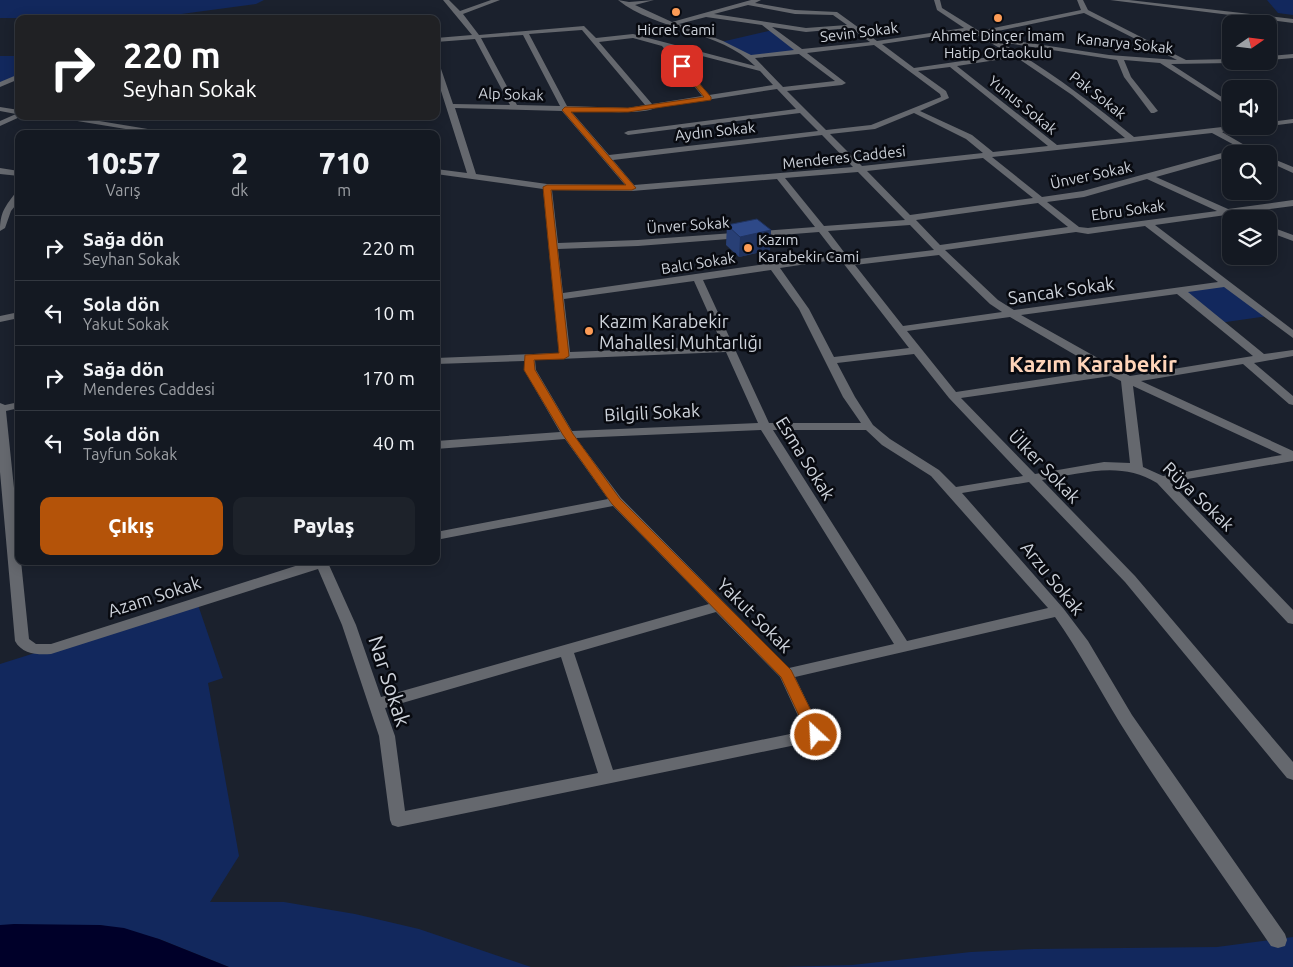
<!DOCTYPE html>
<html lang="tr">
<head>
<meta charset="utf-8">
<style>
  :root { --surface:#141922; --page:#1d222a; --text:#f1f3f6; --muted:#9da0a5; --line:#333840; --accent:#b45309 }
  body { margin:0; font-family:Ubuntu,sans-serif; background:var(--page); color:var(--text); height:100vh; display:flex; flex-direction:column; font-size:19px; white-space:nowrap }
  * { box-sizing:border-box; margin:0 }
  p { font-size:16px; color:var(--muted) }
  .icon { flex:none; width:28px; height:28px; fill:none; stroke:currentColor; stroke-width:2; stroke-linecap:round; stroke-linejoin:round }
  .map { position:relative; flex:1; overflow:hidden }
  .panel { position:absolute; left:15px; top:130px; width:425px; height:435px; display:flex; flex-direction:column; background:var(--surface); border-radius:10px; box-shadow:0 2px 12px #0003,0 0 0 1px var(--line) }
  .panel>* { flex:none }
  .guide { position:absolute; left:15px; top:15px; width:425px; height:105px; border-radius:10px; box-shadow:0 2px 12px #0003,0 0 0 1px var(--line); background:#202124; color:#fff; overflow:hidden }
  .needle { width:32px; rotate:76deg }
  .fabs { position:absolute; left:1222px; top:15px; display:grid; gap:10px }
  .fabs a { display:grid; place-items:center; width:55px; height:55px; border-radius:10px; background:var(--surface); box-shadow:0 2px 12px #0003,0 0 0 1px var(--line); font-size:25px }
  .pin { position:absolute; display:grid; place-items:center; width:42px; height:42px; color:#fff; margin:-21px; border-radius:10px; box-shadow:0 2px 8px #0006 }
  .me { position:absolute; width:55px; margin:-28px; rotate:335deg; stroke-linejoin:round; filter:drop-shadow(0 0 4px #0008) }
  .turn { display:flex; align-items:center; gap:18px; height:105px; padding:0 25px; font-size:22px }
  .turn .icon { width:65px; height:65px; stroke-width:2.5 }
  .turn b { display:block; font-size:35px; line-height:42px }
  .eta { display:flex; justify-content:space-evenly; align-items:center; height:85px; text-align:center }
  .eta b { font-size:30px; font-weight:800; line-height:35px }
  .button { display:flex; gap:10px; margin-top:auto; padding:10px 25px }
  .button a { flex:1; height:58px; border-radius:10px; background:var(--accent); color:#fff; font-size:20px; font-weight:800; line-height:58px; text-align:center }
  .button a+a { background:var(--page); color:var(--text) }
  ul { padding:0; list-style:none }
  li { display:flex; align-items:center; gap:15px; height:65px; padding:0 25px; border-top:1px solid var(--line) }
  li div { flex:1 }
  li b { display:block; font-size:19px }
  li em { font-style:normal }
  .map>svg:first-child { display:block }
</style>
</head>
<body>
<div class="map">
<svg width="1293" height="967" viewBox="0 0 1293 967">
  <rect width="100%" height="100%" fill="#1b212d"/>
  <!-- green -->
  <path fill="#12285d" d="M0,0H264L256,4L144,19L0,18Z
    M1267,0H1293V15L1278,13Z
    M773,30L804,52L750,57L721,42Z
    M0,56H19V76L0,85Z
    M1226,284L1268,316L1219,323L1179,290Z
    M197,602L223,678L208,683L239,856L210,902H284L355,914L419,929L531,967H229L159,939L100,925H0V664Z
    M1293,937V967H781L852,965L971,952L1034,949L1217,947Z"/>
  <!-- water -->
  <path fill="#000029" d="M14,924L100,925L124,928L159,939L229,967H0V925Z"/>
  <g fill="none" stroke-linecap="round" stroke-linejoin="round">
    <!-- minor -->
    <path fill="#65686e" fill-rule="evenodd" d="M443,0H449L460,11L491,0H500L463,14L479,35L584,26L596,38L633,34L755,66C720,30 656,31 618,0L629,2L654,0L635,5L672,22L751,0H761L755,3L795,10L837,12L877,41L964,28L937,10L934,0H940L942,8L979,31L1081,10L1077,0H1083L1088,10L1186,60L1231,59V61H1235L1232,63L1171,64L1231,103V108L1160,63L1124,60L1131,77L1158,111L1154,113H1151L1124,77L1117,60L1000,42C1048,70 1091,102 1134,137L1231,126H1257L1222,132L1260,154L1246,152L1231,154V156L1156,177L1228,209L1293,200V206L1238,213L1247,219H1235L1226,215L1155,225L1293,330V338L1224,287L1188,292L1264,354L1293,350V356L1254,363L1293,396V405L1289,404L1243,364L1141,381L1293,451V461L1170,482L1293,610V624L1288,623L1157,483C1120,460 1081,474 1042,480L1135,576L1293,762V780L1287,778L1125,582L1029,482L962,493L1063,608L1088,641L1132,715L1285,934L1287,940L1285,946L1278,948L1271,946C1221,872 1167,799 1120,723C1098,687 1079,651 1055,617L795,677L823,735L821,739L815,741L398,827L392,825L390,820L379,736L342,625L318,569L51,654C37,655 22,654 15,641L0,472V403L5,405L19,402V408L6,411L19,536V561H21L29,639L36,644H51L311,561H334L329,565L356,625L381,697L709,604L613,506L436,540V532L608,499L565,439L436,449V441L560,432L524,370V361L436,364V358L559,353L543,189L436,174V169L467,173L436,75V61L439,63L453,104L510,105L475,39L436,42V38L472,35ZM748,5L795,14L833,15L847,25L806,28L714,14ZM1084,13L1177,60L1109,55L989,37L984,34ZM706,17L762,25L794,50L751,55L723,41L679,24ZM772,27L806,32L851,28L870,42L802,49ZM582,30L645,105L628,108L567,106L529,34ZM970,31L1010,54L914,68L882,44ZM523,35L560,106L517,105L481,38ZM633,38L662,46L702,96L652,104L599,42ZM874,45L940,94L941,97L871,125L826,130L787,91L842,85L846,83L807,53ZM671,48L760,71L773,85L709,95ZM799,54L835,81L783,87L755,58ZM1016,57L1072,95L1125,138L1057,145L957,66ZM950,67L1048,146L993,152L972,135L920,111L949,98L946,91L918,71ZM777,89L796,109L628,131L624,133L628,135L800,113L818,131L609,155L571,111C587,111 645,115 655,108ZM455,108L562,111L625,185L547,184L476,174ZM914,113L966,139L983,153L862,166L830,134L875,129ZM1212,133L1240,148L1083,191L1042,197L992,157ZM822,135L853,167L634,185L613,160ZM983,158L1033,198L910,215L867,171ZM858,172L905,220L824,226L785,178ZM777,179L815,227L638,240L558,243L552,190L632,191ZM1147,179L1217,211L1088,228L1079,227L1047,202L1084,197ZM1038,203L1068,227L940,245L916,220ZM910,225L934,250L850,260L828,231ZM1145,226L1218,282L1014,310L998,300L945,250L1076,232L1088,234ZM819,232L836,254L563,293L558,249L638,246ZM939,255L990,304L1002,312L903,326L855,265ZM840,259L909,348L834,357L809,309L780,268ZM771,270L799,309L843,397L861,423H769L703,280ZM694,281L723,346L570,352L564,299ZM1177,294L1253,356L1130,376L1021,315ZM1010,317L1101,370L956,392L907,331ZM726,352L758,423L572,431L536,370L535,360ZM914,354L949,398L1023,476L956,487L939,470L890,439L873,425L855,397L837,363ZM1111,376L1121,381L1130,463L1104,462L1035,474L961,398ZM1133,386L1282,455L1163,476L1143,467ZM761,430L894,644L789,668L621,498L576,438ZM773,430H866L882,445L931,476L1048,608L907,641ZM716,612L780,677L805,731L613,770L574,653ZM561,657L598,773L405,811L395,736L385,708Z
      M1110,0H1129L1293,19V23Z
      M1293,54V58L1269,60V56Z
      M19,74V79L0,87V82Z
      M0,107L19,110V116H22L0,126V121L16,114L0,111Z
      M47,116H69L178,134H156Z
      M1293,119V123L1269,126V122Z
      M1269,157L1293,167V173L1269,162Z
      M0,168L19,171V176L0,174Z
      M19,191V201L11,211L5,228L0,231C0,212 5,207 16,192Z
      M1269,226L1293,235V241L1269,232Z
      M19,312V318L0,322V316Z"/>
  </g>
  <!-- wall -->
  <path fill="#283f75" d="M727,225L771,230L770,250L739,257L726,245Z"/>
  <!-- shaded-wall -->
  <path fill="#20335f" d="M771,230L770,250L739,257L740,237Z"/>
  <!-- building -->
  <path fill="#2e4988" stroke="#20335f" d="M757,219L771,230L740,237L727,225Z"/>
  <!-- route -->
  <path fill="#b45309" stroke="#753606" d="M682,64L711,97V100L628,112H571L636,188L632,190H551L569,356L564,359L534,360L535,370L573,434L620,499L791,670L823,735L821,739H810L781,677L612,504L563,435L524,370L525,355L559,353L543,187L547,185H626L562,110L565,107L628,108L704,97L679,66Z"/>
  <!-- markers -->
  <g fill="#fd9c56" stroke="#080a10" stroke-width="2">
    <circle cx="676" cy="12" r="5"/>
    <circle cx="998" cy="18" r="5"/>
    <circle cx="748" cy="248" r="5"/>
    <circle cx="589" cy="331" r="5"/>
  </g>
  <g text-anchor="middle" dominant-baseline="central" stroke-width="5" stroke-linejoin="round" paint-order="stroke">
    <!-- far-poi labels -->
    <g font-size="15" fill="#ced3db" stroke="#080a10">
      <text x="676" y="29">Hicret Cami</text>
      <text x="998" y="35">Ahmet Dinçer İmam<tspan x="998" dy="17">Hatip Ortaokulu</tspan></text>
      <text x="758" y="239" text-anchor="start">Kazım<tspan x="758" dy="17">Karabekir Cami</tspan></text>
    </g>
    <!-- far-street labels -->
    <g font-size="15" fill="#ced3db" stroke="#080a10">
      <text transform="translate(859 32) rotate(-7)">Sevin Sokak</text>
      <text transform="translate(1125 43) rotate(6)">Kanarya Sokak</text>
      <text transform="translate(511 94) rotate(2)">Alp Sokak</text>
      <text transform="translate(1098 95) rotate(38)">Pak Sokak</text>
      <text transform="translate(1023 105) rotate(39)">Yunus Sokak</text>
      <text transform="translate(715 131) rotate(-6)">Aydın Sokak</text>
      <text transform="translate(844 157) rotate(-6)">Menderes Caddesi</text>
      <text transform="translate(1091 175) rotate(-12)">Ünver Sokak</text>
      <text transform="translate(1128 210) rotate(-8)">Ebru Sokak</text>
      <text transform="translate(688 225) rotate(-4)">Ünver Sokak</text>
      <text transform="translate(698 263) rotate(-9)">Balcı Sokak</text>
    </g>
    <!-- street labels -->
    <g font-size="18" fill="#ced3db" stroke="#080a10">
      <text transform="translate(1061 290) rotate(-8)">Sancak Sokak</text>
      <text transform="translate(652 412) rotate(-3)">Bilgili Sokak</text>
      <text transform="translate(806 458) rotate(58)">Esma Sokak</text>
      <text transform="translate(1045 466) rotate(46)">Ülker Sokak</text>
      <text transform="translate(1199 496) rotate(44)">Rüya Sokak</text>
      <text transform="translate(1053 578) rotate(51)">Arzu Sokak</text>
      <text transform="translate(154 596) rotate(-18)">Azam Sokak</text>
      <text transform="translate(755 615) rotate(45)">Yakut Sokak</text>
    </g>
    <!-- poi labels -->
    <g font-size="18" fill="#ced3db" stroke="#080a10" text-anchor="start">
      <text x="599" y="321">Kazım Karabekir<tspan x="599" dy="21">Mahallesi Muhtarlığı</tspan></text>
    </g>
    <!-- near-street labels -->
    <g font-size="21" fill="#ced3db" stroke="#080a10">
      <text transform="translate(390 681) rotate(72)">Nar Sokak</text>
    </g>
    <!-- district labels -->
    <g font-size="22" font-weight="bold" fill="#fed4b9" stroke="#080a10">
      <text x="1093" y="363">Kazım Karabekir</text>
    </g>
  </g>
</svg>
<div class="fabs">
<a><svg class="needle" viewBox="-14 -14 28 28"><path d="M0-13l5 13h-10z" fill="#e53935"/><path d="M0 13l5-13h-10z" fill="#9da0a5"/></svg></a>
<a><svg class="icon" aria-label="sound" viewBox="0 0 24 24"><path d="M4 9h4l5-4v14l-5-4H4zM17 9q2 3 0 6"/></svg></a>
<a><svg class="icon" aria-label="search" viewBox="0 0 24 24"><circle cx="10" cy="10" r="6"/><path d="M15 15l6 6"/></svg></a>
<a><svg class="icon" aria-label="layers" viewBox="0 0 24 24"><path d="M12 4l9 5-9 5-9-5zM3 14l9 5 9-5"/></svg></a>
</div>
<div class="pin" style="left:682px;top:66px;background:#d93025"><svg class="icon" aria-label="arrive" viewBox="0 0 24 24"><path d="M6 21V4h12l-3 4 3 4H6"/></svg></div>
<svg class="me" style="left:816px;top:735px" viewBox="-20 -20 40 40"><circle r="17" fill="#b45309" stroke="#fff" stroke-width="3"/><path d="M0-11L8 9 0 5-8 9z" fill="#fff"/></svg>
<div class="guide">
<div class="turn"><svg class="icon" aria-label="right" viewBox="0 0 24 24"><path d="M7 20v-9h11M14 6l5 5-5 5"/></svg><div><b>220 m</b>Seyhan Sokak</div></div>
</div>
<section class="panel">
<div class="eta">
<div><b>10:57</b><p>Varış</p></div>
<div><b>2</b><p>dk</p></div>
<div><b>710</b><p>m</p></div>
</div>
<ul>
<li><svg class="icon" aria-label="right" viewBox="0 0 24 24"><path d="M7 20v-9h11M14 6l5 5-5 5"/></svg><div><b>Sağa dön</b><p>Seyhan Sokak</p></div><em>220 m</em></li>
<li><svg class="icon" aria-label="left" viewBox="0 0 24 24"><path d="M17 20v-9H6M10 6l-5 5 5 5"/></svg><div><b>Sola dön</b><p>Yakut Sokak</p></div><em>10 m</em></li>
<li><svg class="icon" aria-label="right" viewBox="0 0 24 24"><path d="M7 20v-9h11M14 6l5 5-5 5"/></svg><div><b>Sağa dön</b><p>Menderes Caddesi</p></div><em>170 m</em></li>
<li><svg class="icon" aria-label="left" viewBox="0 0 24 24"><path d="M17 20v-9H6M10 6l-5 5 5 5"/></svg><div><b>Sola dön</b><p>Tayfun Sokak</p></div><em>40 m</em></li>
</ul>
<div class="button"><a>Çıkış</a><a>Paylaş</a></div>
</section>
</div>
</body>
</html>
